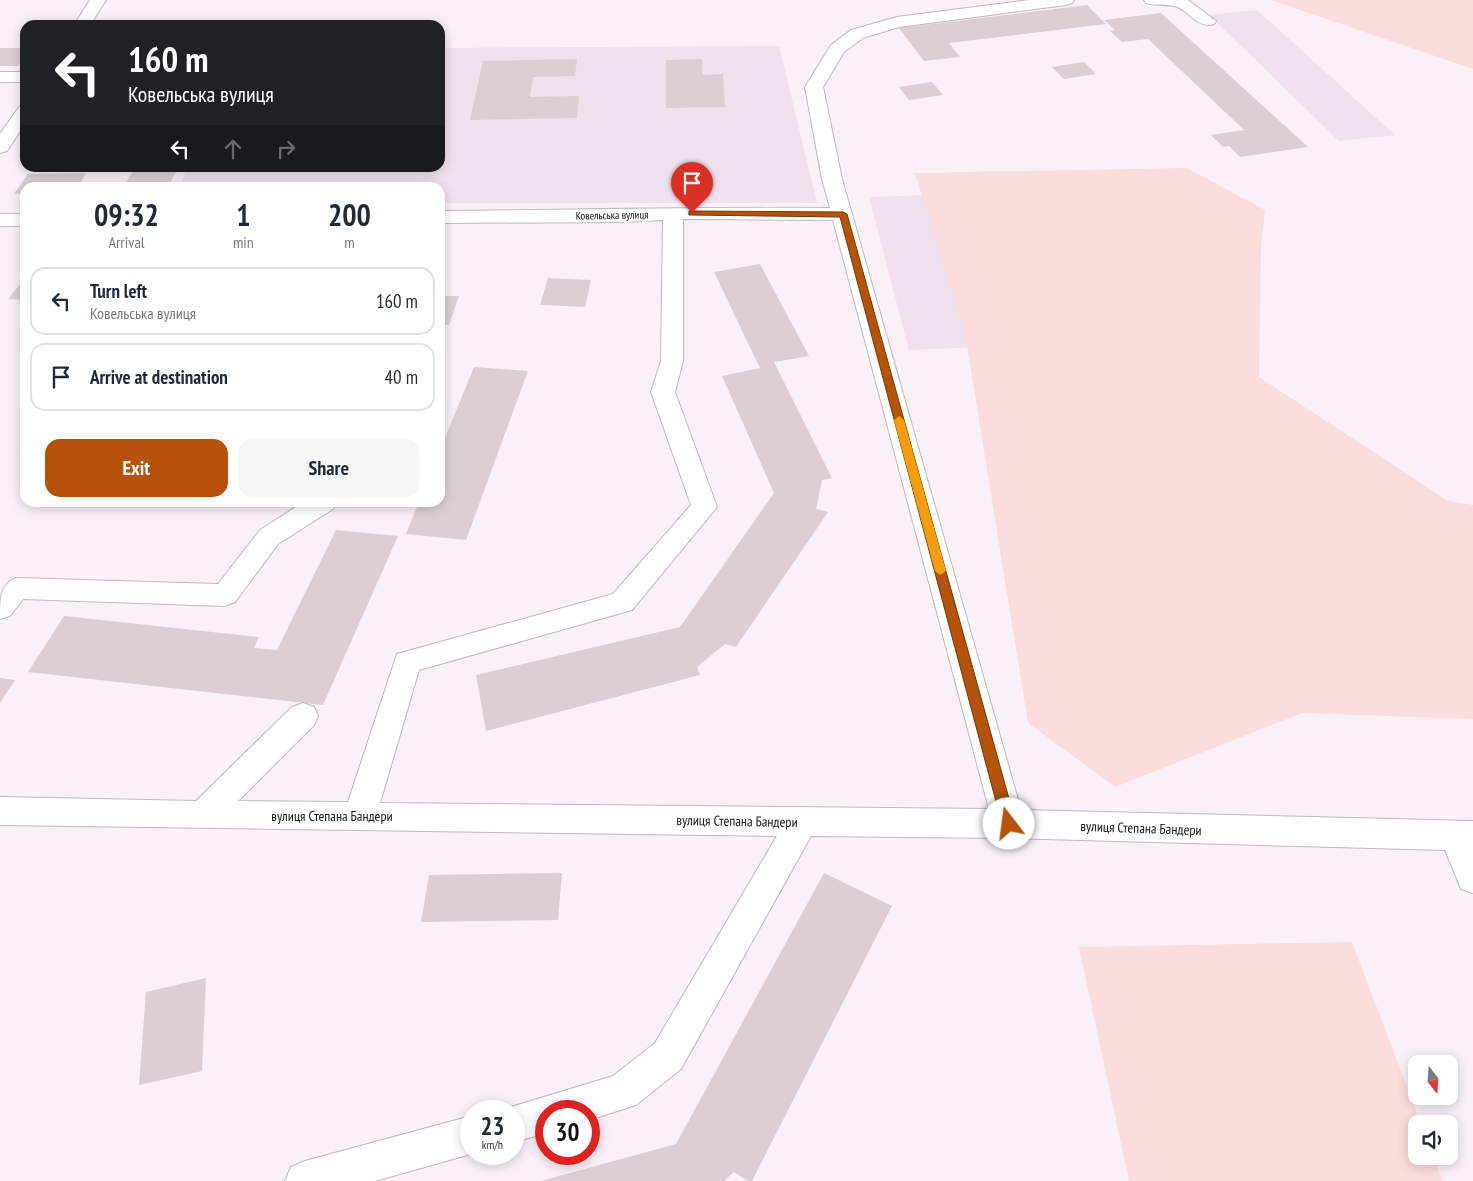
<!DOCTYPE html>
<html lang="en">
<head>
<meta charset="utf-8">
<style>
  :root { --surface:#fff; --page:#f6f6f7; --text:#1f2937; --muted:#747a83; --line:#e0e1e3; --accent:#b45309 }
  body { margin:0; font-family:"PT Sans Narrow",sans-serif; background:var(--page); color:var(--text); height:100vh; display:flex; flex-direction:column; font-size:19px; white-space:nowrap }
  * { box-sizing:border-box; margin:0 }
  p { font-size:16px; color:var(--muted) }
  .icon { flex:none; width:28px; height:28px; fill:none; stroke:currentColor; stroke-width:2; stroke-linecap:round; stroke-linejoin:round }
  .map { position:relative; flex:1; overflow:hidden }
  .sheet { position:absolute; left:20px; top:182px; width:425px; height:325px; display:flex; flex-direction:column; background:var(--surface); border-radius:15px; box-shadow:0 2px 12px #0003 }
  .sheet>* { flex:none }
  .guide { position:absolute; left:20px; top:20px; width:425px; height:152px; border-radius:15px; box-shadow:0 2px 12px #0003; background:#202124; color:#fff; overflow:hidden }
  .needle { width:32px; rotate:163deg }
  .tools { position:absolute; left:1408px; top:1055px; display:grid; gap:10px }
  .tools a { display:grid; place-items:center; width:50px; height:50px; border-radius:10px; background:var(--surface); box-shadow:0 2px 12px #0003; font-size:25px }
  .speed { position:absolute; left:460px; top:1100px; display:flex; gap:10px; font-size:25px; font-weight:700; text-align:center }
  .speed>* { display:grid; place-content:center; width:65px; height:65px; border-radius:50%; background:var(--surface); box-shadow:0 2px 12px #0003; line-height:1 }
  .speed small { font-size:12px; font-weight:400 }
  .speed .limit { border:8px solid #d22; background:#fff; color:#111 }
  .pin { position:absolute; display:grid; place-items:center; width:42px; height:42px; color:#fff; margin:-51px -21px; border-radius:50% 50% 50% 0; rotate:-45deg; box-shadow:0 0 5px #0007 }
  .pin .icon { rotate:45deg }
  .me { position:absolute; width:55px; margin:-28px; rotate:345deg; stroke-linejoin:round; filter:drop-shadow(0 0 4px #0008) }
  .turn { display:flex; align-items:center; gap:18px; height:105px; padding:0 25px; font-size:22px }
  .turn .icon { width:65px; height:65px; stroke-width:2.5 }
  .turn b { display:block; font-size:35px; line-height:42px }
  .lanes { display:flex; align-items:center; height:48px; padding:0 25px; background:#0003; justify-content:center; gap:25px; direction:ltr }
  .lanes .off { opacity:.35 }
  .eta { display:flex; justify-content:space-evenly; align-items:center; height:85px; text-align:center }
  .eta b { font-size:30px; font-weight:600; line-height:35px }
  .action { display:flex; gap:10px; margin-top:auto; padding:10px 25px }
  .action a { flex:1; height:58px; border-radius:15px; background:var(--accent); color:#fff; font-size:20px; font-weight:600; line-height:58px; text-align:center }
  .action a+a { background:var(--page); color:var(--text) }
  ul { padding:0; list-style:none }
  li { display:flex; align-items:center; gap:15px; height:68px; margin:0 10px 8px; padding:0 15px; border:2px solid var(--line); border-radius:15px }
  li div { flex:1 }
  li b { display:block; font-size:19px }
  li em { font-style:normal }
  .map>svg:first-child { display:block }
</style>
</head>
<body>
<div class="map">
<svg width="1473" height="1181" viewBox="0 0 1473 1181">
  <rect width="100%" height="100%" fill="#f9f0f8"/>
  <!-- built -->
  <path fill="#f0e1ee" d="M1257,10L1395,135L1339,141L1209,15Z
    M779,46L817,203H440V188H179L187,168H440V48Z
    M932,195L981,347L909,350L869,197Z"/>
  <!-- green -->
  <path fill="#fadddc" d="M1271,0H1473V69Z
    M1187,168L1265,210L1261,246L1259,377L1448,501L1473,505V719L1302,713L1115,787L1028,723L965,333L915,173Z
    M1352,942L1421,1124H1416V1156H1433L1442,1181H1129L1079,947Z"/>
  <!-- building -->
  <path fill="#dbcfd3" d="M1087,5L1106,24L949,43L960,57L924,61L899,28Z
    M1161,13L1308,147L1240,157L1229,146L1223,147L1211,135L1244,130L1148,39L1122,42L1110,31L1115,30L1104,20Z
    M0,48H25V58L18,66H0Z
    M577,59L575,76L533,77L530,97L579,96L577,118L470,120L483,61Z
    M702,59V75L723,74L725,107L666,108V60Z
    M1084,62L1096,74L1064,79L1052,67Z
    M932,82L943,95L909,100L899,87Z
    M133,171L176,172L167,188H123Z
    M86,173L77,188H25V194H14L28,174Z
    M760,264L809,356L774,362L832,478L822,480L816,509L828,512L736,647L725,644L697,667L700,675L486,731L476,675L680,627L774,493L722,376L760,368L714,272Z
    M25,278V300L8,299Z
    M548,278L591,280L585,307L540,305Z
    M440,296H459L449,325L440,324Z
    M474,367L528,371L466,540L406,534L419,502H440V450Z
    M336,530L398,536L323,705L28,672L64,616L259,637L254,648L277,650Z
    M0,678L15,680L0,703Z
    M562,873L558,920L421,922L429,875Z
    M824,873L892,906L752,1181H748L734,1172L724,1181H541L676,1144Z
    M206,978L202,1071L139,1085L146,992Z"/>
  <g fill="none" stroke-linecap="round" stroke-linejoin="round">
    <defs>
      <path id="minor" d="M90,0H106L90,25H74Z
        M1029,0H1074L1072,3L1066,5L899,27L863,38L844,52L823,87L842,179L1021,810L1473,821V893L1461,889L1445,850L1009,838L811,836L681,1069L636,1105L589,1120V1111H546V1133L514,1142V1111H500L501,1110L613,1076L655,1043L777,836L0,825V797L196,801L292,707L303,703L314,707L318,716L314,725L238,801L348,802L397,654L613,594L691,505L651,392L661,361L663,220L623,222L440,223V211C570,210 700,207 830,208L822,179L805,87L831,45L851,30L897,17ZM683,219L833,220L989,809L380,803L419,670L632,610L717,507L675,392L683,361Z
        M1144,0H1188L1216,21L1214,24C1197,29 1189,10 1175,6C1166,4 1156,6 1146,3Z
        M0,72H25V82H0Z
        M25,106V124L7,151L0,153V134L19,107Z
        M0,214H25V226H0Z
        M304,502H337L333,509L278,544L235,602L225,606L23,599L10,616L0,619C0,600 0,584 16,578L218,584L260,530Z
        M471,1116V1154L375,1181H285L291,1167L305,1161Z"/>
    </defs>
    <!-- minor casing -->
    <use href="#minor" stroke="#c0b8bf" stroke-width="2"/>
    <!-- minor -->
    <use href="#minor" fill="#fff" fill-rule="evenodd"/>
  </g>
  <!-- route -->
  <path fill="#b45309" stroke="#753606" d="M689,211L843,212L847,214L1016,824L1014,828L1009,830L1004,828L1002,824L840,217L692,215H689Z"/>
  <!-- slow -->
  <path fill="#f59e0b" d="M899,416L904,420L946,571L940,575L935,571L894,420Z"/>
  <g text-anchor="middle" dominant-baseline="central" stroke-width="5" stroke-linejoin="round" paint-order="stroke">
    <!-- far-street labels -->
    <g font-size="11" fill="#161316" stroke="#fff">
      <text transform="translate(612 215) rotate(-1)">Ковельська вулиця</text>
    </g>
    <!-- street labels -->
    <g font-size="14" fill="#161316" stroke="#fff">
      <text x="332" y="816">вулиця Степана Бандери</text>
      <text transform="translate(737 821) rotate(1)">вулиця Степана Бандери</text>
      <text transform="translate(1141 828) rotate(2)">вулиця Степана Бандери</text>
    </g>
  </g>
</svg>
<div class="tools">
<a><svg class="needle" viewBox="-14 -14 28 28"><path d="M0-13l5 13h-10z" fill="#e53935"/><path d="M0 13l5-13h-10z" fill="#747a83"/></svg></a>
<a><svg class="icon" aria-label="sound" viewBox="0 0 24 24"><path d="M4 9h4l5-4v14l-5-4H4zM17 9q2 3 0 6"/></svg></a>
</div>
<div class="speed"><div>23<small>km/h</small></div><div class="limit">30</div></div>
<div class="pin" style="left:692px;top:213px;background:#d93025"><svg class="icon" aria-label="arrive" viewBox="0 0 24 24"><path d="M6 21V4h12l-3 4 3 4H6"/></svg></div>
<svg class="me" style="left:1009px;top:824px" viewBox="-20 -20 40 40"><circle r="19" fill="#fff"/><path d="M0-13L10 11 0 6-10 11z" fill="#b45309"/></svg>
<div class="guide">
<div class="turn"><svg class="icon" aria-label="left" viewBox="0 0 24 24"><path d="M17 20v-9H6M10 6l-5 5 5 5"/></svg><div><b>160 m</b>Ковельська вулиця</div></div>
<div class="lanes"><svg class="icon" aria-label="left" viewBox="0 0 24 24"><path d="M17 20v-9H6M10 6l-5 5 5 5"/></svg><svg class="icon off" aria-label="ahead" viewBox="0 0 24 24"><path d="M12 20V5M6 11l6-6 6 6"/></svg><svg class="icon off" aria-label="right" viewBox="0 0 24 24"><path d="M7 20v-9h11M14 6l5 5-5 5"/></svg></div>
</div>
<section class="sheet">
<div class="eta">
<div><b>09:32</b><p>Arrival</p></div>
<div><b>1</b><p>min</p></div>
<div><b>200</b><p>m</p></div>
</div>
<ul>
<li><svg class="icon" aria-label="left" viewBox="0 0 24 24"><path d="M17 20v-9H6M10 6l-5 5 5 5"/></svg><div><b>Turn left</b><p>Ковельська вулиця</p></div><em>160 m</em></li>
<li><svg class="icon" aria-label="arrive" viewBox="0 0 24 24"><path d="M6 21V4h12l-3 4 3 4H6"/></svg><div><b>Arrive at destination</b></div><em>40 m</em></li>
</ul>
<div class="action"><a>Exit</a><a>Share</a></div>
</section>
</div>
</body>
</html>
